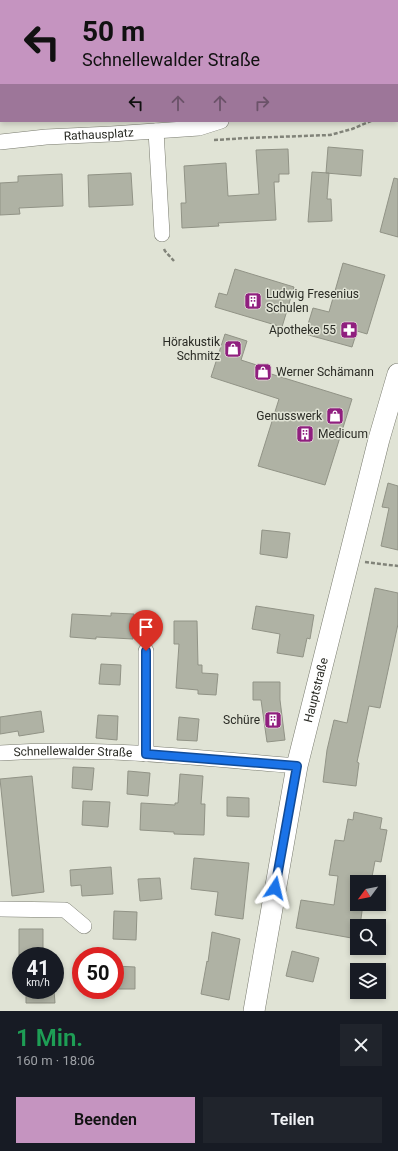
<!DOCTYPE html>
<html lang="de">
<head>
<meta charset="utf-8">
<style>
  :root { --surface:#171b24; --page:#20242c; --text:#f1f3f6; --muted:#9ea1a6; --accent:#c594c0 }
  body { margin:0; font-family:Roboto,sans-serif; background:var(--page); color:var(--text); height:100vh; display:flex; flex-direction:column; font-size:15px; white-space:nowrap }
  * { box-sizing:border-box; margin:0 }
  p { font-size:13px; color:var(--muted) }
  .icon { flex:none; width:22px; height:22px; fill:none; stroke:currentColor; stroke-width:2; stroke-linecap:round; stroke-linejoin:round }
  .map { position:relative; height:1011px; overflow:hidden }
  .sheet { display:flex; flex-direction:column; background:var(--surface); flex:1 }
  .sheet>* { flex:none }
  .guide { position:absolute; left:0px; top:0px; width:398px; height:122px; box-shadow:0 2px 6px #0003; background:#c594c0; color:#111; overflow:hidden }
  .needle { width:26px; rotate:238deg }
  .buttons { position:absolute; left:350px; top:875px; display:grid; gap:8px }
  .buttons a { display:grid; place-items:center; width:36px; height:36px; border-radius:0px; background:var(--surface); box-shadow:0 2px 6px #0003; font-size:20px }
  .speed { position:absolute; left:12px; top:947px; display:flex; gap:8px; font-size:20px; font-weight:700; text-align:center }
  .speed>* { display:grid; place-content:center; width:52px; height:52px; border-radius:50%; background:var(--surface); box-shadow:0 2px 6px #0003; line-height:1 }
  .speed small { font-size:10px; font-weight:400 }
  .speed .limit { border:6px solid #d22; background:#fff; color:#111 }
  .pin { position:absolute; display:grid; place-items:center; width:34px; height:34px; color:#fff; margin:-41px -17px; border-radius:50% 50% 50% 0; rotate:-45deg; box-shadow:0 0 4px #0007 }
  .pin .icon { rotate:45deg }
  .me { position:absolute; width:44px; margin:-22px; rotate:10deg; stroke-linejoin:round; filter:drop-shadow(0 0 3px #0008) }
  .turn { display:flex; align-items:center; gap:14px; height:84px; padding:0 16px; font-size:18px }
  .turn .icon { width:52px; height:52px; stroke-width:2.5 }
  .turn b { display:block; font-size:28px; line-height:34px }
  .lanes { display:flex; align-items:center; height:38px; padding:0 16px; background:#0003; justify-content:center; gap:20px; direction:ltr }
  .lanes .off { opacity:.35 }
  .round { display:grid; place-items:center; flex:none; width:42px; height:42px; border-radius:0px; background:var(--page) }
  .overview { display:flex; align-items:center; justify-content:space-between; height:68px; padding:0 16px }
  h1 { font-size:24px; font-weight:600; line-height:30px; color:#1e9e55 }
  .action { display:flex; gap:8px; margin-top:auto; padding:8px 16px }
  .action a { flex:1; height:46px; border-radius:0px; background:var(--accent); color:#111; font-size:16px; font-weight:600; line-height:46px; text-align:center }
  .action a+a { background:var(--page); color:var(--text) }
  .map>svg:first-child { display:block }
</style>
</head>
<body>
<div class="map">
<svg width="398" height="1011" viewBox="0 0 398 1011">
  <rect width="100%" height="100%" fill="#e0e3d5"/>
  <g fill="none" stroke-linecap="round" stroke-linejoin="round">
    <!-- stream -->
    <path stroke="#97678b" stroke-width="4.5" d="M353,1L355,0"/>
  </g>
  <!-- building -->
  <path fill="#afb2a4" stroke="#919386" d="M328,147L363,150L361,176L326,173Z
    M288,149L289,174H279V182H274L276,220L218,223L219,226L182,228L181,203H186L184,166L226,163L228,196L259,194L256,150Z
    M312,172L329,173L327,199H331L332,221L308,222Z
    M131,173L133,205L89,207L88,175Z
    M62,174L63,206L19,208L20,214L0,215V183L18,182V176Z
    M394,178L398,179V237L380,232Z
    M343,263L385,275L367,334L357,331L352,347L305,334L313,308L329,312Z
    M235,269L294,287L282,327L215,307L219,293L227,295Z
    M225,334L247,341L241,360L269,369L268,373L352,399L325,485L258,466L279,399L211,377Z
    M388,483L398,486V550L381,546L389,508L382,507Z
    M262,530L290,533L287,558L260,554Z
    M375,588L398,593V624L380,708L369,706L357,762L359,763L356,786L323,782L327,750L334,720L347,723Z
    M256,606L314,615L310,639L307,638L303,657L277,653L280,634L252,629Z
    M111,613L134,614L133,639L96,637V639L70,637L72,614L111,616Z
    M174,621H197L198,665H202V673L218,674L216,695L198,694V690L176,688L179,644H174Z
    M101,664L121,665L120,685L99,684Z
    M253,682H280V700L285,740L267,742L261,700H253Z
    M41,711L44,732L19,736L18,731L0,734V717Z
    M98,715L118,716L117,740L96,738Z
    M179,717L199,719L197,741L177,740Z
    M73,767L94,768L92,790L72,788Z
    M128,771L150,773L148,796L127,794Z
    M180,774L203,776L201,804H205L204,835L174,834V832L140,830L141,803L175,805V803H178Z
    M32,776L44,892L12,896L0,779Z
    M227,797L249,798V817L227,816Z
    M83,801L110,802L108,827L82,825Z
    M354,812L382,818L380,829L387,830L381,862L375,861L371,882H357V904H363L360,926H357V939L296,928L301,900L334,905L338,876L329,875L335,840L344,841L348,819L353,820Z
    M194,858L249,863L243,919L215,915L218,892L191,889Z
    M111,867L113,894L82,896L81,885L71,886L70,870Z
    M160,878L162,899L140,901L138,879Z
    M114,911L137,912L136,940L113,939Z
    M19,929H43V956H19Z
    M212,932L240,939L229,1000L201,994L207,961L208,962Z
    M292,951L319,958L313,982L286,976Z
    M115,966L135,967V989H115Z
    M26,990H54L55,1003H26Z"/>
  <g fill="none" stroke-linecap="round" stroke-linejoin="round">
    <defs>
      <g id="minor">
        <path d="M397,50H398"/>
        <path d="M156,131L162,234"/>
        <path id="s1" d="M0,142L46,137L111,134L199,128L221,121"/>
        <path id="s2" d="M0,753C99,746 199,758 297,766"/>
        <path d="M146,754V651"/>
        <path d="M0,909L65,910L84,926"/>
      </g>
      <g id="secondary">
        <path id="s3" d="M254,1011L297,766L379,439L398,374"/>
      </g>
    </defs>
    <!-- minor casing -->
    <use href="#minor" stroke="#797b6f" stroke-width="16"/>
    <!-- secondary casing -->
    <use href="#secondary" stroke="#797b6f" stroke-width="22"/>
    <!-- path -->
    <path stroke="#818379" stroke-width="2.5" stroke-dasharray="4 2" stroke-linecap="butt" d="M275,0V1
      M326,0V1
      M354,0L355,1
      M397,117H398
      M214,140L248,138L330,135L352,129L371,121
      M164,249L165,251L174,261
      M365,562L398,566"/>
    <!-- minor -->
    <use href="#minor" stroke="#fff" stroke-width="15"/>
    <!-- secondary -->
    <use href="#secondary" stroke="#fff" stroke-width="21"/>
  </g>
  <g fill="none" stroke-linecap="round" stroke-linejoin="round">
    <defs>
      <path id="route" d="M146,651V754L297,766L275,888"/>
    </defs>
    <!-- route casing -->
    <use href="#route" stroke="#114b97" stroke-width="10"/>
    <!-- route -->
    <use href="#route" stroke="#1a73e8" stroke-width="7"/>
  </g>
  <!-- icons -->
  <defs>
    <symbol id="building-square" viewBox="-11 -11 22 22"><rect x="-9" y="-9" width="18" height="18" rx="4" fill="#901f7f" stroke="#e0e3d5"/><path d="M-4-6H4V6H1V3H-1V6H-4ZM-2.5-4.3h1.7v1.8h-1.7ZM.8-4.3h1.7v1.8H.8ZM-2.5-1h1.7V.8h-1.7ZM.8-1h1.7V.8H.8Z" fill="#fff"/></symbol>
    <symbol id="pharmacy-square" viewBox="-11 -11 22 22"><rect x="-9" y="-9" width="18" height="18" rx="4" fill="#901f7f" stroke="#e0e3d5"/><path d="M-2-6h4v4h4v4h-4v4h-4v-4h-4v-4h4Z" fill="#fff"/></symbol>
    <symbol id="shop-square" viewBox="-11 -11 22 22"><rect x="-9" y="-9" width="18" height="18" rx="4" fill="#901f7f" stroke="#e0e3d5"/><path d="M-5-2.5h2.3a2.7 3.5 0 0 1 5.4 0H5L5.5 6h-11ZM-1.5-2.5h3a1.5 2.3 0 0 0-3 0Z" fill="#fff"/></symbol>
  </defs>
  <g fill-rule="evenodd">
    <use href="#building-square" x="243" y="291" width="20" height="20"/>
    <use href="#pharmacy-square" x="339" y="320" width="20" height="20"/>
    <use href="#shop-square" x="223" y="339" width="20" height="20"/>
    <use href="#shop-square" x="253" y="362" width="20" height="20"/>
    <use href="#shop-square" x="325" y="406" width="20" height="20"/>
    <use href="#building-square" x="295" y="424" width="20" height="20"/>
    <use href="#building-square" x="263" y="710" width="20" height="20"/>
  </g>
  <g text-anchor="middle" dominant-baseline="central" stroke-width="3" stroke-linejoin="round" paint-order="stroke">
    <!-- street labels -->
    <g font-size="12" fill="#2a2b25" stroke="#e0e3d5">
      <text stroke="none"><textPath href="#s1" startOffset="99">Rathausplatz</textPath></text>
      <text stroke="none"><textPath href="#s3" startOffset="327">Hauptstraße</textPath></text>
      <text stroke="none"><textPath href="#s2" startOffset="73">Schnellewalder Straße</textPath></text>
    </g>
    <!-- poi labels -->
    <g font-size="12" fill="#2a2b25" stroke="#e0e3d5" text-anchor="end">
      <text x="266" y="294" text-anchor="start">Ludwig Fresenius<tspan x="266" dy="14">Schulen</tspan></text>
      <text x="336" y="330">Apotheke 55</text>
      <text x="220" y="342">Hörakustik<tspan x="220" dy="14">Schmitz</tspan></text>
      <text x="276" y="372" text-anchor="start">Werner Schämann</text>
      <text x="322" y="416">Genusswerk</text>
      <text x="318" y="434" text-anchor="start">Medicum</text>
      <text x="260" y="720">Schüre</text>
    </g>
  </g>
</svg>
<div class="buttons">
<a><svg class="needle" viewBox="-14 -14 28 28"><path d="M0-13l5 13h-10z" fill="#e53935"/><path d="M0 13l5-13h-10z" fill="#9ea1a6"/></svg></a>
<a><svg class="icon" aria-label="search" viewBox="0 0 24 24"><circle cx="10" cy="10" r="6"/><path d="M15 15l6 6"/></svg></a>
<a><svg class="icon" aria-label="layers" viewBox="0 0 24 24"><path d="M12 4l9 5-9 5-9-5zM3 14l9 5 9-5"/></svg></a>
</div>
<div class="speed"><div>41<small>km/h</small></div><div class="limit">50</div></div>
<div class="pin" style="left:146px;top:651px;background:#d93025"><svg class="icon" aria-label="arrive" viewBox="0 0 24 24"><path d="M6 21V4h12l-3 4 3 4H6"/></svg></div>
<svg class="me" style="left:275px;top:888px" viewBox="-20 -20 40 40"><path d="M0-17L14 15 0 8-14 15z" fill="#1a73e8" stroke="#fff" stroke-width="4"/></svg>
<div class="guide">
<div class="turn"><svg class="icon" aria-label="left" viewBox="0 0 24 24"><path d="M17 20v-9H6M10 6l-5 5 5 5"/></svg><div><b>50 m</b>Schnellewalder Straße</div></div>
<div class="lanes"><svg class="icon" aria-label="left" viewBox="0 0 24 24"><path d="M17 20v-9H6M10 6l-5 5 5 5"/></svg><svg class="icon off" aria-label="ahead" viewBox="0 0 24 24"><path d="M12 20V5M6 11l6-6 6 6"/></svg><svg class="icon off" aria-label="ahead" viewBox="0 0 24 24"><path d="M12 20V5M6 11l6-6 6 6"/></svg><svg class="icon off" aria-label="right" viewBox="0 0 24 24"><path d="M7 20v-9h11M14 6l5 5-5 5"/></svg></div>
</div>
</div>
<section class="sheet">
<div class="overview"><div><h1>1 Min.</h1><p>160 m · 18:06</p></div><a class="round"><svg class="icon" aria-label="close" viewBox="0 0 24 24"><path d="M6 6l12 12M18 6L6 18"/></svg></a></div>
<div class="action"><a>Beenden</a><a>Teilen</a></div>
</section>
</body>
</html>
